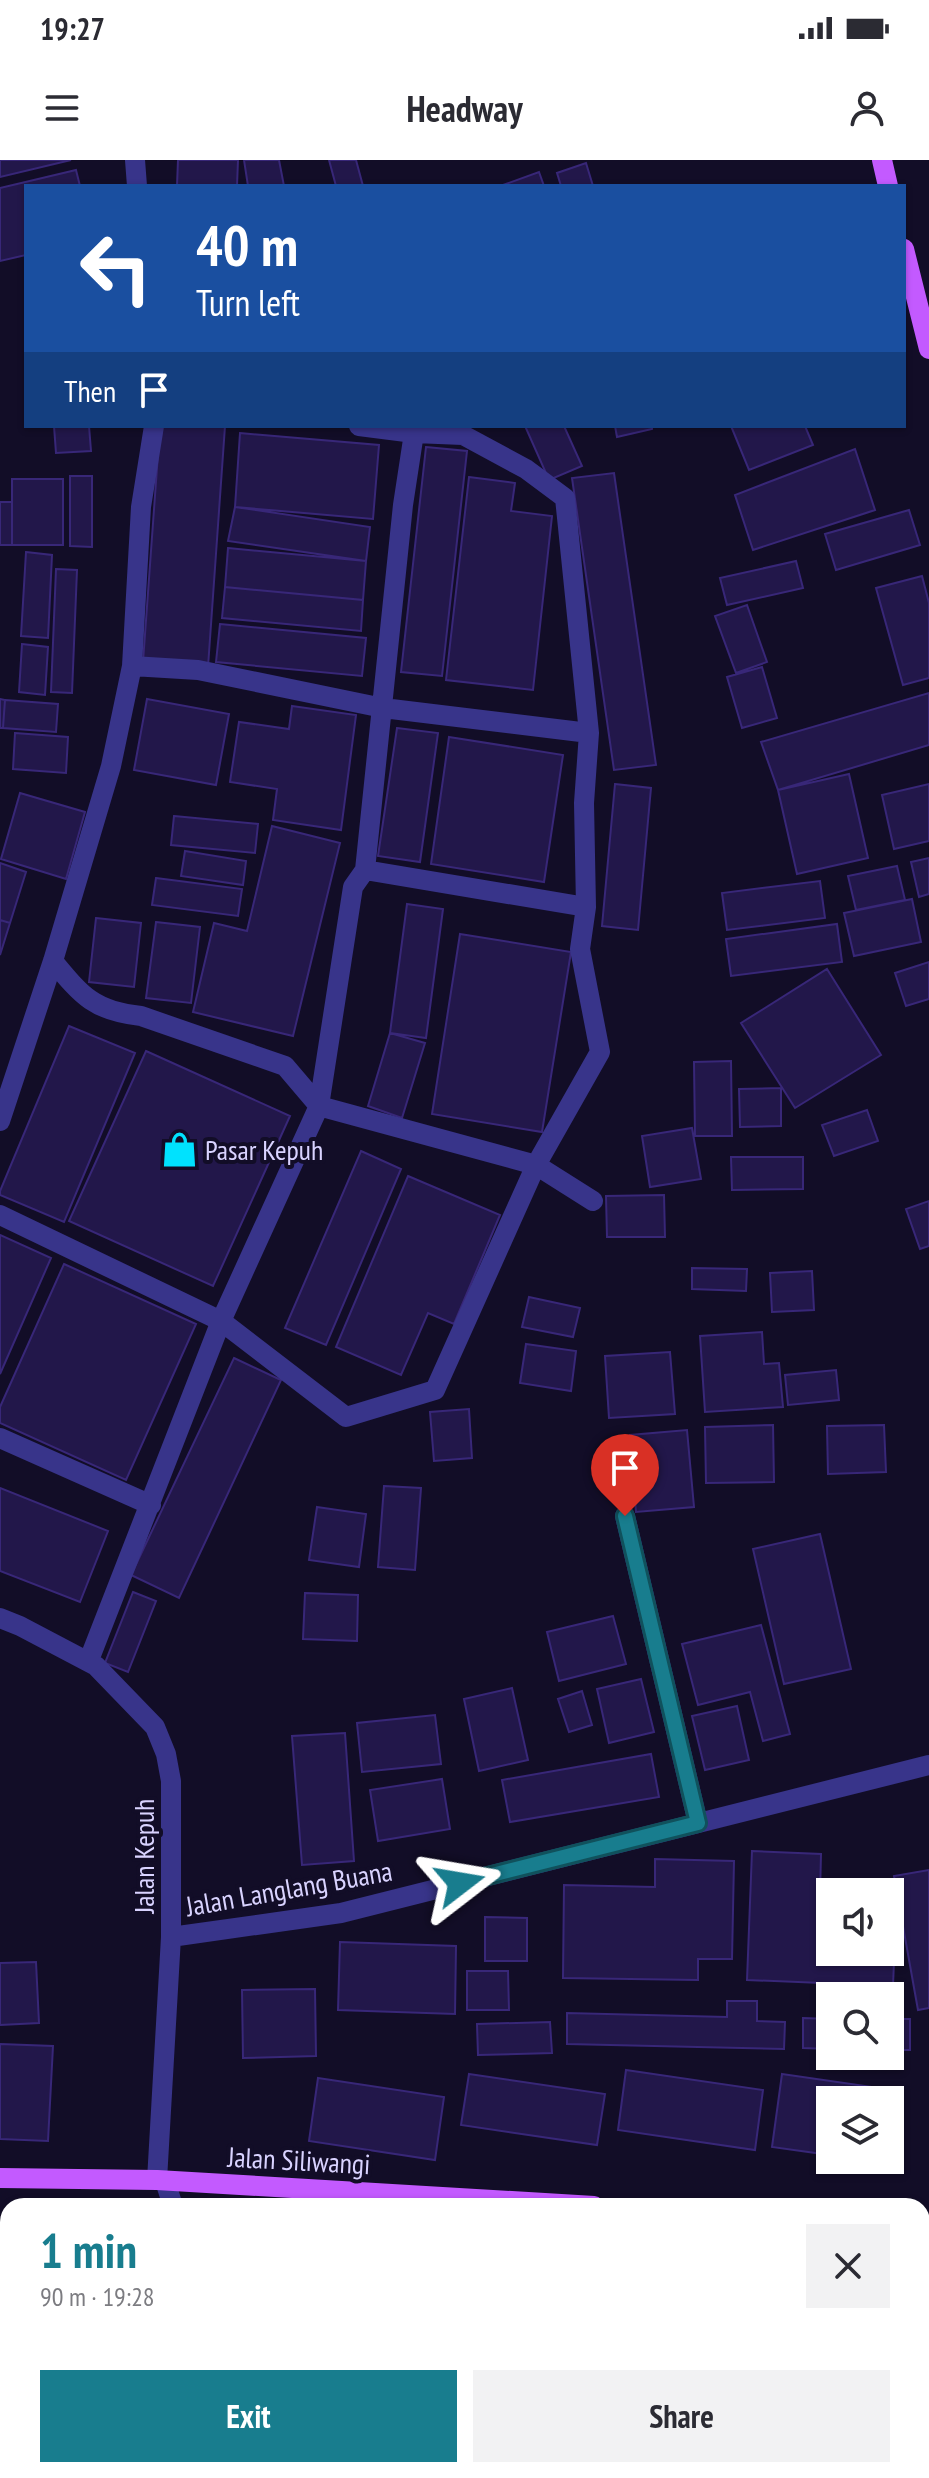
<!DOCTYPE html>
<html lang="en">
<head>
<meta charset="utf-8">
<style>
  :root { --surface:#fff; --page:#f2f2f3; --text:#2b2b33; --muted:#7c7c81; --accent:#187d8e }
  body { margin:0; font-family:"PT Sans Narrow",sans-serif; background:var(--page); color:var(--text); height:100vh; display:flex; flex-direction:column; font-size:30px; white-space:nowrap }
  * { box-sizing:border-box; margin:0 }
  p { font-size:26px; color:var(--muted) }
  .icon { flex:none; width:44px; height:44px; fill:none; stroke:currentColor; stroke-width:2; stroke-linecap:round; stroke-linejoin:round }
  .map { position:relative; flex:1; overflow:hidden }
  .details { position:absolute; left:0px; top:2038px; width:930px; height:280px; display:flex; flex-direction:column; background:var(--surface); border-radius:24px 24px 0 0; box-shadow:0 2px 6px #0004 }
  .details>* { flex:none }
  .banner { position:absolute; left:24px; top:24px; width:882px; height:244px; border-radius:0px; box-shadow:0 2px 6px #0004; background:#1a4fa0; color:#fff; overflow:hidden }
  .controls { position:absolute; left:816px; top:1718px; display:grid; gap:16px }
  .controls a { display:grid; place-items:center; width:88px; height:88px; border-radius:0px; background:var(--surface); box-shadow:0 2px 6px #0004; font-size:40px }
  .pin { position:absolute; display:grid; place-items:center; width:68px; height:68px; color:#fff; margin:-82px -34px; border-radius:50% 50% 50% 0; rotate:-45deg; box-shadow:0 0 8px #0007 }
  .pin .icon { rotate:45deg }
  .me { position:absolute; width:88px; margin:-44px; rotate:76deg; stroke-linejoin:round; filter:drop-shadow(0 0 6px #0008) }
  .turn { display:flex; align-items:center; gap:28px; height:168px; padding:0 40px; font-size:36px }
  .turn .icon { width:104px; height:104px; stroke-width:2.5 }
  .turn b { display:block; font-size:56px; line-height:68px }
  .then { display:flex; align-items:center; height:76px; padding:0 40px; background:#0003; gap:16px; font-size:30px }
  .round { display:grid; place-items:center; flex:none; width:84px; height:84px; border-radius:0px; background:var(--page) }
  .head { display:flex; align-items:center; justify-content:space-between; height:136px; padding:0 40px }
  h1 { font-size:48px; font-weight:600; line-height:60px; color:var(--accent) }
  .primary-button { display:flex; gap:16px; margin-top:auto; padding:16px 40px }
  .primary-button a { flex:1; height:92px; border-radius:0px; background:var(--accent); color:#fff; font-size:32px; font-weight:600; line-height:92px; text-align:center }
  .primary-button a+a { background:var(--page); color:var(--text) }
  .status { display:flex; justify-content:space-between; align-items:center; height:56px; padding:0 40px; background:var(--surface); direction:ltr }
  .status svg { height:22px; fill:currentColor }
  header { display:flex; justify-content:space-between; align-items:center; height:104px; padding:0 40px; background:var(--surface); font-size:36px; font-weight:600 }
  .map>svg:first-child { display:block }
</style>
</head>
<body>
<div class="status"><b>19:27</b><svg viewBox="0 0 49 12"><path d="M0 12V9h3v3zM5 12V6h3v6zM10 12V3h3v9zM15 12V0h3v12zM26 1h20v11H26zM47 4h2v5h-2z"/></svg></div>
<header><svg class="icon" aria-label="menu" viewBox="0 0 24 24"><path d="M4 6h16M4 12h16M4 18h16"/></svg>Headway<svg class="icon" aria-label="person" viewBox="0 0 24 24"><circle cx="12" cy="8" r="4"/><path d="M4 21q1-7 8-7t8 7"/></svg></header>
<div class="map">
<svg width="929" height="2318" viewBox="0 0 929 2318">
  <rect width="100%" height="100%" fill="#120d27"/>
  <!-- building -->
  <path fill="#22174a" stroke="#382778" stroke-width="2" d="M0,0H71L0,17Z
    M178,0H238L237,26H177Z
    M244,0H279L284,26H248Z
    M329,0H356L363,26H336Z
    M586,3L593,26H561L557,13Z
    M76,10L80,26H26V95L0,101V28Z
    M539,12L544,26L503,25Z
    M54,266H89L91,291L56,293Z
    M160,266H225L208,507L143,502Z
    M525,266H564L582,306L549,320Z
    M615,266H652V269L617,277Z
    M731,266H805L813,285L749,310Z
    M240,273L379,285L373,359L235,347Z
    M426,287L467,291L442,516L401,512Z
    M855,289L875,350L753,390L735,335Z
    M614,313L656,605L614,610L572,318Z
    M70,316H92V387L70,386Z
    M469,317L515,323L511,351L552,356L533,530L446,520Z
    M12,319H63V385H12Z
    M0,342H12V385H0Z
    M235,347L370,367L366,401L228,381Z
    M909,350L920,385L836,410L825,374Z
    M228,388L366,401L363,440L225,427Z
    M26,392L52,395L48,478L21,476Z
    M796,401L803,428L727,445L720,418Z
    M56,409L77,410L72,533L51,532Z
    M922,416L929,443V518L903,525L876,428Z
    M225,427L363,440L361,471L222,458Z
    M747,445L767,502L736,513L715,456Z
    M220,464L366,478L362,516L216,502Z
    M22,484L48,487L45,535L19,532Z
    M762,507L777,558L742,568L727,517Z
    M929,533V585L778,630L761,582Z
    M0,539L5,540L3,568H0Z
    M147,539L229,554L216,625L134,610Z
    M5,540L58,544L56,572L3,568Z
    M292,546L356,555L341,670L273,660L277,629L230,622L239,562L289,569Z
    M397,568L438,573L420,702L378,696Z
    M15,573L68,577L66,613L13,609Z
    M449,577L563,595L544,722L431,704Z
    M849,614L868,698L797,714L778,630Z
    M615,624L651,628L638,770L602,766Z
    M929,624V681L894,689L882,635Z
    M20,633L85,652L66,719L1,699Z
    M174,656L258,664L255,693L171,685Z
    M272,666L340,683L293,876L193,852L214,763L247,771Z
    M185,691L246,701L243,725L181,716Z
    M929,698V734L919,737L911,702Z
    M0,703L26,712L10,763L0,760Z
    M897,706L905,740L856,750L848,716Z
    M156,718L242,729L238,756L152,745Z
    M820,721L825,758L727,770L722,733Z
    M912,739L921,782L854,796L844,753Z
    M407,744L443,749L426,878L390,873Z
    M96,758L141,763L134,827L89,822Z
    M0,760L10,763L0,795Z
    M156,762L200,767L191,843L146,838Z
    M837,764L842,802L731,816L726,779Z
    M460,774L571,792L542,972L432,954Z
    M929,802V839L906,846L895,813Z
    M827,809L881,895L795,948L741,863Z
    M69,866L135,893L64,1062L0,1035V1031Z
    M390,873L425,883L402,958L368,946Z
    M146,891L290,956L213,1126L69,1061Z
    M731,901L732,976H695L694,902Z
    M781,928V966L740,967L739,929Z
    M867,950L878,981L834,996L822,965Z
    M692,968L701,1019L650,1027L642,976Z
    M361,991L401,1009L326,1185L285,1168Z
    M731,997H803V1029L732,1030Z
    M408,1016L500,1055L454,1164L428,1153L401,1215L336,1187Z
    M664,1035L665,1077H607L606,1036Z
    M929,1041V1086L920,1089L906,1049Z
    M0,1075L51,1098L0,1214Z
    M64,1104L196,1164L126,1320L0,1263V1247Z
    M692,1108L747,1109L746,1131L692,1129Z
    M812,1111L814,1150L772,1152L770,1113Z
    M529,1137L580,1148L573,1177L522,1167Z
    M762,1172L764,1204L779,1203L783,1247L705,1252L700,1176Z
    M526,1184L576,1191L571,1231L520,1223Z
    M670,1192L675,1254L609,1258L605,1196Z
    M234,1198L281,1220L179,1438L131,1415Z
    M836,1210L839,1240L788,1245L785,1215Z
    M469,1249L472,1298L434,1301L430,1252Z
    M773,1265L774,1322L706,1323L705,1267Z
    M884,1265L886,1312L828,1314L827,1266Z
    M687,1270L694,1347L636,1352L630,1275Z
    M384,1326L421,1328L415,1410L378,1407Z
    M0,1328L108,1371L80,1442L0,1411Z
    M317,1347L366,1354L359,1407L309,1400Z
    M820,1374L851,1509L784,1524L753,1389Z
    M133,1432L156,1441L128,1512L105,1503Z
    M305,1433L358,1435L357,1481L303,1479Z
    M613,1456L626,1504L559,1521L547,1472Z
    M761,1465L790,1574L763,1581L750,1532L698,1545L682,1484Z
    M641,1519L654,1572L609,1583L597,1529Z
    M512,1528L528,1600L479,1611L464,1539Z
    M582,1531L592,1565L569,1572L558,1539Z
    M737,1546L749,1600L705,1610L692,1556Z
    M435,1555L441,1604L362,1612L357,1563Z
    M345,1573L354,1701L302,1705L292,1576Z
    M651,1594L659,1637L510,1662L502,1620Z
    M442,1619L450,1669L378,1681L370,1630Z
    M752,1691L821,1694L819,1775H830V1792H890V1777H895L893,1826L747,1820Z
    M655,1699L734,1701L732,1799H698V1820L563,1818L564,1725L655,1727Z
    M929,1710V1848L918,1850L894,1716Z
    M485,1757L527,1758V1801H485Z
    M340,1782L456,1786L455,1854L338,1850Z
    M36,1802L39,1863L0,1865V1803Z
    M467,1811H508L509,1850H467Z
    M315,1829L316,1896L243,1898L242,1830Z
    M727,1841H757V1861L785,1862L784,1889L567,1884V1853L727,1857Z
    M803,1858L830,1859V1889L803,1888Z
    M890,1859H910V1890H890Z
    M550,1862L552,1893L478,1895L477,1864Z
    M0,1884L53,1886L48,1981L0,1979Z
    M626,1910L763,1930L755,1990L618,1970Z
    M469,1914L605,1934L597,1985L461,1965Z
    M782,1914L893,1930L890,1954V1940H830V1995L772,1987Z
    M318,1918L444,1937L435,2000L309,1981Z
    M8,2196V2255L0,2257V2199Z
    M922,2215L929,2216V2269L922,2268Z
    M26,2310H92L95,2317L29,2318Z
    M268,2310H317L319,2318H270Z
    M476,2310H587L588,2318H477Z
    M733,2310H777V2318H733Z
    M792,2310H834V2313L862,2312L863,2318H792Z"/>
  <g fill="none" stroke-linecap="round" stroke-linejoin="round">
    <!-- minor -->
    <path stroke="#38348a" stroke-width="20" d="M135,0L137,26
      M132,506L198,510L383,548L589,573
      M365,710L586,747
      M53,801C82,836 94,851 141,856L285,906L319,946L536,1005L593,1041
      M0,961L53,801L111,606L132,506L141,347L154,266
      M0,1055L221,1161L346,1257L435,1230L536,1005L600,892L580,789L586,747L584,643L589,573L565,338L526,309L463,275L414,273
      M0,1278L151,1345
      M625,1356L698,1663
      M0,1458L20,1466L96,1506L155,1567L166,1594L171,1621V1777L157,2020
      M89,1500L221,1161L319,946L353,727L365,710L403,345L414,273L359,266
      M171,1777L341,1753L929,1605
      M165,2021L173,2046
      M253,2310L255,2318
      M173,2318L197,2310"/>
    <!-- major -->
    <path stroke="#c35aff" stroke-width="20" d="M882,0L888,26
      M904,89L929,189
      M0,2018L157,2020L594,2046
      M922,2066H929"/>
  </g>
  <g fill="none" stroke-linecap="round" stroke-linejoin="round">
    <defs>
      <path id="route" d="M460,1723L698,1663L625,1356"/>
    </defs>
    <!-- route casing -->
    <use href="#route" stroke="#10515c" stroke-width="20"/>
    <!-- route -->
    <use href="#route" stroke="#187d8e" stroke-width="14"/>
  </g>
  <!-- icons -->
  <defs>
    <symbol id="shop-bare" viewBox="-9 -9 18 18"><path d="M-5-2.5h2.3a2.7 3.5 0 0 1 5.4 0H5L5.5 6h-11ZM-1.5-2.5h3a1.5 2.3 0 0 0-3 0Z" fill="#00e2fe" stroke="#120d27" stroke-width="2.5" paint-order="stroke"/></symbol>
  </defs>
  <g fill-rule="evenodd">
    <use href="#shop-bare" x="154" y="964" width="51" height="51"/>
  </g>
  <g text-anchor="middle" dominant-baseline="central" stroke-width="8" stroke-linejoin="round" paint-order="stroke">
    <!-- poi labels -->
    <g font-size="28" fill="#d9d3ff" stroke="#120d27" text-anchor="start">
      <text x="205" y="989">Pasar Kepuh</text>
    </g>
    <!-- street labels -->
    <g font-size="28" fill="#d9d3ff" stroke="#120d27">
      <text transform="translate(143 1696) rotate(-90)">Jalan Kepuh</text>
      <text transform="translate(289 1728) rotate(-10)">Jalan Langlang Buana</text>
      <text transform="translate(299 2000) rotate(3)">Jalan Siliwangi</text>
    </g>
  </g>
</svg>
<div class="controls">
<a><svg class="icon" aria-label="sound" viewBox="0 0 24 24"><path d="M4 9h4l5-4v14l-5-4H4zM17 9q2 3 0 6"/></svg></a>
<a><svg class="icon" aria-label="search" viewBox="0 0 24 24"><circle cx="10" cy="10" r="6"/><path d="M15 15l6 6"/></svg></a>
<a><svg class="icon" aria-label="layers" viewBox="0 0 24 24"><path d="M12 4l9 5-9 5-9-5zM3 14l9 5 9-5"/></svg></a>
</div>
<div class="pin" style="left:625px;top:1356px;background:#d93025"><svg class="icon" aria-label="arrive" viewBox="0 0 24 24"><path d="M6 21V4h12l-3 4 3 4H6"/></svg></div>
<svg class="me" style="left:460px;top:1723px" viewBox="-20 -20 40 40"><path d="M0-17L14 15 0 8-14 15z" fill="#187d8e" stroke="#fff" stroke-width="4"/></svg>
<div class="banner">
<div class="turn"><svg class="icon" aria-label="left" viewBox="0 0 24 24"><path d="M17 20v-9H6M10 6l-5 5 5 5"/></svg><div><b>40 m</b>Turn left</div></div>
<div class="then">Then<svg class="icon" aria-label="arrive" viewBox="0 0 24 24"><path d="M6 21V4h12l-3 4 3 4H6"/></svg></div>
</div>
<section class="details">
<div class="head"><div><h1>1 min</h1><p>90 m · 19:28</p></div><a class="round"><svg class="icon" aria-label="close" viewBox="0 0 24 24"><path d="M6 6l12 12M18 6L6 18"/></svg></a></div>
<div class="primary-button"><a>Exit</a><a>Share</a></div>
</section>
</div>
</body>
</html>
